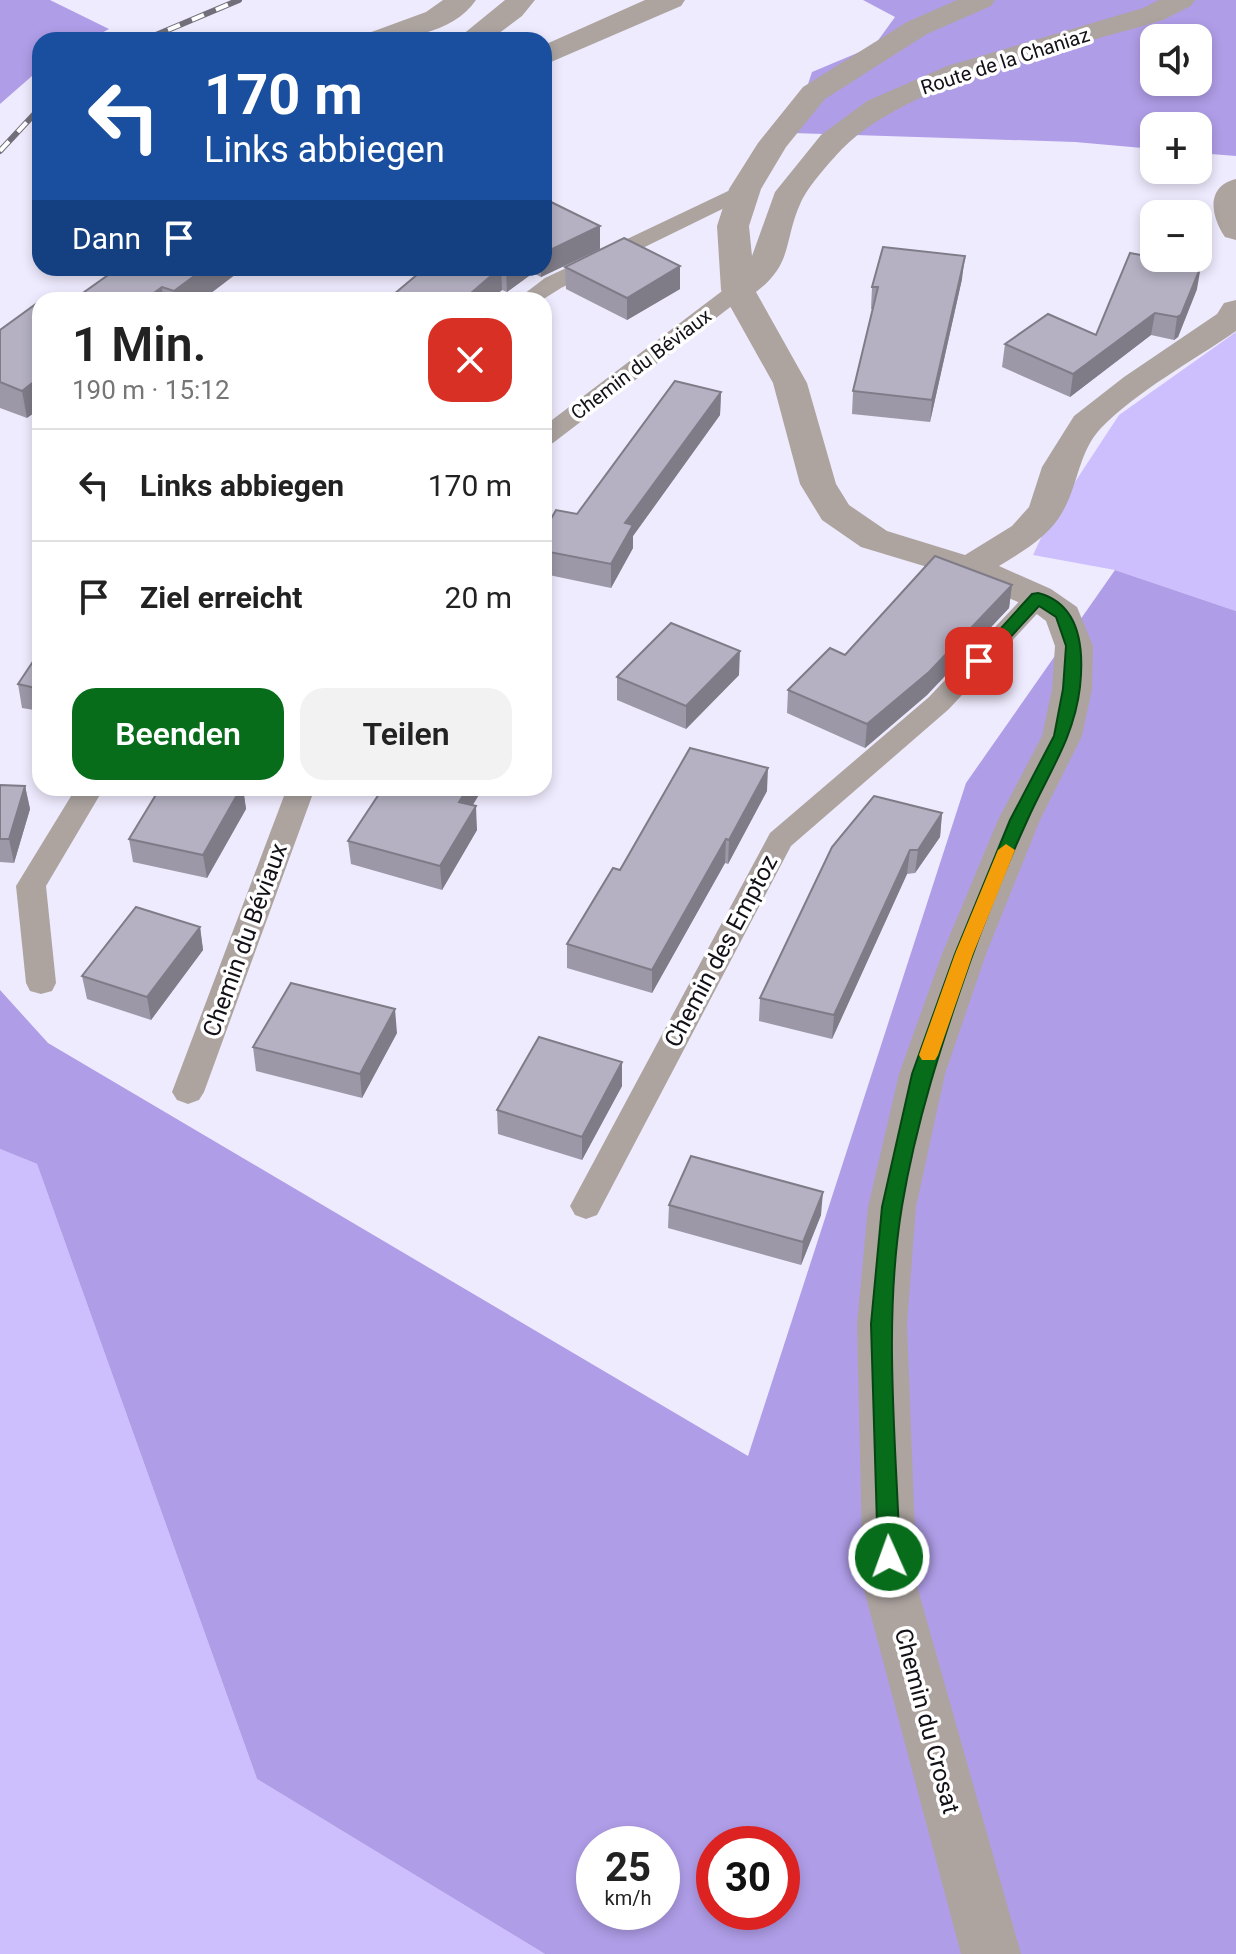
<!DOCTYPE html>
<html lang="de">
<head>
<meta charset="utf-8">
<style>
  :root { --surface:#fff; --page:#f2f2f2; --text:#222; --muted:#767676; --line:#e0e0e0; --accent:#076d1b }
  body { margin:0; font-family:Roboto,sans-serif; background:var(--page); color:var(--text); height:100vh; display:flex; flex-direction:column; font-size:30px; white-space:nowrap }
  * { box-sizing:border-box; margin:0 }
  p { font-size:26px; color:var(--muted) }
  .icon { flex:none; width:44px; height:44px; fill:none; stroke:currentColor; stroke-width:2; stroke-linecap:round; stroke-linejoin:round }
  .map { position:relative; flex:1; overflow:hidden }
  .sheet { position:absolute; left:32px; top:292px; width:520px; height:504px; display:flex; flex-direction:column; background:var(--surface); border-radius:24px; box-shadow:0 4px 12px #0003 }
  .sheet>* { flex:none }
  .hud { position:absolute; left:32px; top:32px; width:520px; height:244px; border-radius:24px; box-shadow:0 4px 12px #0003; background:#1a4fa0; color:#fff; overflow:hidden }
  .buttons { position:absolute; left:1140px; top:24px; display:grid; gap:16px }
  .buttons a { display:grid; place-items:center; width:72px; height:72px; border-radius:16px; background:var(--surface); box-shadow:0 4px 12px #0003; font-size:40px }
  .speed { position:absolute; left:576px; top:1826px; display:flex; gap:16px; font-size:40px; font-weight:700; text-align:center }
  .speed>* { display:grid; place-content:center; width:104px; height:104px; border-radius:50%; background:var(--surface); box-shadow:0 4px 12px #0003; line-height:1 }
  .speed small { font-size:20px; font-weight:400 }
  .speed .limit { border:12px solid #d22; background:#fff; color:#111 }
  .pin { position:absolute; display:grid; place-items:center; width:68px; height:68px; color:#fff; margin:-34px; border-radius:16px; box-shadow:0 4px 12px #0006 }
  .me { position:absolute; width:88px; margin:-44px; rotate:358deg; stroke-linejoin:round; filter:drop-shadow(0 0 6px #0008) }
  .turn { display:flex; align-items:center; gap:28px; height:168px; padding:0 40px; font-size:36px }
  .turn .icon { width:104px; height:104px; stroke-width:2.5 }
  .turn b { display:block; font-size:56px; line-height:68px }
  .then { display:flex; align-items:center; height:76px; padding:0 40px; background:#0003; gap:16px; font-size:30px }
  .round { display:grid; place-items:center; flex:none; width:84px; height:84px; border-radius:24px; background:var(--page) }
  .summary { display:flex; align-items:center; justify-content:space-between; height:136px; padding:0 40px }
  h1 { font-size:48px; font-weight:600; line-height:60px }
  .primary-button { display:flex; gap:16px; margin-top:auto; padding:16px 40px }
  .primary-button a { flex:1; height:92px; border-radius:24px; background:var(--accent); color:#fff; font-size:32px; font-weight:600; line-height:92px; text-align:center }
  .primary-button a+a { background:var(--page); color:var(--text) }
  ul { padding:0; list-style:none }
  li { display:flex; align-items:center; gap:24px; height:112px; padding:0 40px; border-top:2px solid var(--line) }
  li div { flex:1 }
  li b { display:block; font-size:30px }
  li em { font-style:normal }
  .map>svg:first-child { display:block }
</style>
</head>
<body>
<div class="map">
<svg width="1236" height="1954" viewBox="0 0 1236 1954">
  <rect width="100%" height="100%" fill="#efebfe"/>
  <!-- green -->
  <path fill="#cdbffe" d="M1236,332V611L1115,570L1033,555L1048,523L1119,415Z
    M0,1149L37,1164L257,1779L545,1954H0Z"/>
  <!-- forest -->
  <path fill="#af9de7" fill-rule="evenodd" d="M0,0H50L109,29L89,40H40V69L0,104Z
    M863,0H1236V156L1198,153V126H1154V149L1075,142L792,133L812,72L874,46L895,17ZM1154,38H1198V82H1154Z
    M1115,570L1236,611V1954H545L257,1779L37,1164L0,1149V990L48,1043L748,1456L966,783ZM594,1844H662V1912H594ZM714,1844H782V1912H714Z"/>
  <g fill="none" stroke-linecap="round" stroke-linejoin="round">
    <!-- service -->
    <path fill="#ada4a0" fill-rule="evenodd" d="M745,183L756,189L753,194L561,288L542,300H516L545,278Z
      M738,283L746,285L749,290L746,295L553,443L544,445V426L730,285Z
      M1038,589L1047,591L1051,597L1047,603L949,709L791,846L597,1215L586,1219L575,1215L570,1206L770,833L929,697L1029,591Z
      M76,788H104L46,886L56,983L52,991L41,994L30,991L26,983L16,886Z
      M287,788H315L204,1092L199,1100L188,1104L177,1100L172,1092Z"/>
    <!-- minor -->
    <path fill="#ada4a0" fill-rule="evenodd" d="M443,0H476C452,35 400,40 361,40L366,34L426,12Z
      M505,0H535L522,16L490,40H456Z
      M645,0H685L681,6L544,65V45Z
      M957,0H995L991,6L927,34L825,99L786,147L761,189L749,226L752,256L775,192L821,135L867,101L947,66L1143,8L1159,0H1195L1191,6L1163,20C1071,48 909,81 842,149C829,163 809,185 801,202C783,241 794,263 756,292L807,383L836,484L849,505L887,531L965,555L1012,526L1029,507L1042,467L1074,416L1124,377L1217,314L1224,303L1236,300V331C1193,361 1137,391 1101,428C1079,451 1078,485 1063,511C1049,537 1023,551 999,566L1051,589L1077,607L1093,646L1092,689L1082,736L1040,820L986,954L945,1074L916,1207L907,1324L917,1586L1021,1954H961L863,1586L857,1324L868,1207L899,1074L942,954L998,820L1042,736L1052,689L1055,646L1046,621L1025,605L957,576L861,547L822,520L800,484L773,383L721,290L717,226L729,189L758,143L803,87L907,22Z
      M1236,179V240L1225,237C1210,215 1206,186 1236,179Z"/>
    <defs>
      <path id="rail" d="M144,40L239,0
        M0,151L40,108"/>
    </defs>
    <!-- rail casing -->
    <use href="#rail" stroke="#726f7a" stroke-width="6"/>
    <!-- rail -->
    <use href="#rail" stroke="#fff" stroke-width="4" stroke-dasharray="13" stroke-linecap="butt"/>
  </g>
  <!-- wall -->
  <path fill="#9c98a8" d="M600,249L541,277L533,273L507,292L502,290L490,300H387L425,268H544Z
    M680,266V289L627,320L566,289L565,267Z
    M118,268L202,300H73Z
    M962,279L930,422L852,414L853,391L873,309H871L872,287Z
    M1197,289L1178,337L1174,340L1151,335L1070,397L1002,367L1005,344L1096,335Z
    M40,301L27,418L0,408V330Z
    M721,392L720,415L633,536V548L611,588L544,574V531L577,514Z
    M1012,585L1009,608L927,695L865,748L787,713L788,690L845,655Z
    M40,651V711L22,708L18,684Z
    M739,675L686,729L617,700V677Z
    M0,785L25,786L30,809L14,863L0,862Z
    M160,788H243L246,809L207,878L133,862L129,839Z
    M383,788H483L473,805L477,830L442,890L351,864L348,841Z
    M767,791L728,864L725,863L652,993L567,968V944L620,870Z
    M942,813L940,837L915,873L907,874L832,1039L759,1021L760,998Z
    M200,927L203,950L151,1020L87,999L82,976Z
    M397,1033L362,1098L256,1071L253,1047Z
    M622,1086L582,1160L498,1134L497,1110Z
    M669,1205L821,1215L801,1265L668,1228Z"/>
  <!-- shaded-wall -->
  <path fill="#7f7c88" d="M600,226V249L541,277V268H544V253Z
    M965,256L962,279L930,422L932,400Z
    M680,266V289L627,320V298Z
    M1201,266L1197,289L1178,337L1174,340L1177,317Z
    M205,268H244L202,300H176L174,291Z
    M501,268L502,290L490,300H463Z
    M508,268H533V273L507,292L506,270Z
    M162,287L163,300H144Z
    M1155,313L1151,335L1070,397L1073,374Z
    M40,377V409L27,418L22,391Z
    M721,392L720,415L633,536V548L611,588V564L625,523Z
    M1012,585L1009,608L927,695L865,748L867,724Z
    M740,651L739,675L686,729V706Z
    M546,663L547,686L544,691V667Z
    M768,768L767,791L728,864L729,840Z
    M25,786L30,809L14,863L9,839Z
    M241,788H243L246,809L207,878L203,855Z
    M468,788H483L460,825L459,802Z
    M476,806L477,830L442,890L440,866Z
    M942,813L940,837L915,873L918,850Z
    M726,839L725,863L652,993V970Z
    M910,850L907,874L832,1039L834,1015Z
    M200,927L203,950L151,1020L147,997Z
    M395,1009L397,1033L362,1098L360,1074Z
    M622,1062V1086L582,1160V1137Z
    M823,1192L821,1215L801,1265L803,1242Z"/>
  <!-- building -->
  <path fill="#b5b1c3" stroke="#7f7c88" stroke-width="2" d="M549,201L600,226L544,253V205Z
    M624,238L680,266L627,298L565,267Z
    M883,247L965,256L932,400L853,391L878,287H872Z
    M1130,253L1201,266L1181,315L1177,317L1155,313L1073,374L1005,344L1048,314L1096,335Z
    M118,268H205L174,291L162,287L144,300H73Z
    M425,268H500L463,300H387Z
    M40,301V377L22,391L0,382V330Z
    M675,381L721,392L625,523L633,525L611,564L544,551V531L556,510L577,514Z
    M935,556L1012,585L929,672L867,724L788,690L830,648L845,655Z
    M671,623L740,651L686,706L617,677Z
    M40,651V689L18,684Z
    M690,748L768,768L729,840L726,839L652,970L567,944L613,868L620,870Z
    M0,785L25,786L9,839H0Z
    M160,788H241L203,855L129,839Z
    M383,788H468L459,802L476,806L440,866L348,841Z
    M874,796L942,813L918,850H910L834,1015L760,998L832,847Z
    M136,907L200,927L147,997L82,976Z
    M291,983L395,1009L360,1074L253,1047Z
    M539,1037L622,1062L582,1137L497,1110Z
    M691,1156L823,1192L803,1242L669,1205Z"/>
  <!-- route -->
  <path fill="#076d1b" stroke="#054712" stroke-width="2" d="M1038,593C1081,604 1084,650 1080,687C1074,739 1047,775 1027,821C1006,867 987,914 970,962C942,1042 916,1122 902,1206C883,1321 896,1441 900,1557L896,1564L889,1567L881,1564L878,1557L871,1324L882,1207L912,1074L955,954L1010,820L1054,736L1063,689L1066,646L1056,617L1039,606L985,665L979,666L971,661L1032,594Z"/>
  <!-- slow -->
  <path fill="#f59e0b" d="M1006,844L1015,850L973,954L938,1055L935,1060H922L919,1055L955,954L998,850Z"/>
  <g text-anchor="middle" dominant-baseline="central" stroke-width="7" stroke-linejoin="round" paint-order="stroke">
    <!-- far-street labels -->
    <g font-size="20" fill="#131117" stroke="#fff">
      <text transform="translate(1005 61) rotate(-18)">Route de la Chaniaz</text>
      <text transform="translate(641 364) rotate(-37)">Chemin du Béviaux</text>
    </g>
    <!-- street labels -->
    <g font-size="24" fill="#131117" stroke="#fff">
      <text transform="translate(245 940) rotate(-70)">Chemin du Béviaux</text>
      <text transform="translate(721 951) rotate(-62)">Chemin des Emptoz</text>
      <text transform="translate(927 1721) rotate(75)">Chemin du Crosat</text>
    </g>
  </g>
</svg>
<div class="buttons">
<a><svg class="icon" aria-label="sound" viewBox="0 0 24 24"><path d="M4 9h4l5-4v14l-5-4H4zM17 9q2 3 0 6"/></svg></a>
<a>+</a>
<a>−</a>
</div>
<div class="speed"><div>25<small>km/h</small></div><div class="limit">30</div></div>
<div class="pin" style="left:979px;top:661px;background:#d93025"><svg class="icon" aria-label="arrive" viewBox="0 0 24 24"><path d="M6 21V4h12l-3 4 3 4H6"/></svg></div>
<svg class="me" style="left:889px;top:1557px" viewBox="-20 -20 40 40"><circle r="17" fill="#076d1b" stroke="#fff" stroke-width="3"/><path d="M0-11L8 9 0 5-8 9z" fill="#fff"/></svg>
<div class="hud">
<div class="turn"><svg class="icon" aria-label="left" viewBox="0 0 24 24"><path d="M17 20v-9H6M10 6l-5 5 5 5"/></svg><div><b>170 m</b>Links abbiegen</div></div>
<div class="then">Dann<svg class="icon" aria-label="arrive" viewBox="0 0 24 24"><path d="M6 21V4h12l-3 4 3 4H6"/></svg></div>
</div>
<section class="sheet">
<div class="summary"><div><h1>1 Min.</h1><p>190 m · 15:12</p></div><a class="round" style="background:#d93025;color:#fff"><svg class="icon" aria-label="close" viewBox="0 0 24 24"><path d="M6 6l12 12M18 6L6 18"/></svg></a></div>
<ul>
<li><svg class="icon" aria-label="left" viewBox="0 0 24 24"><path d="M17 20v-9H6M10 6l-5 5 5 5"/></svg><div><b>Links abbiegen</b></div><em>170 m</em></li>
<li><svg class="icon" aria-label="arrive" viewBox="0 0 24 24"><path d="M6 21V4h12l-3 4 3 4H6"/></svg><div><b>Ziel erreicht</b></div><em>20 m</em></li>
</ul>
<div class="primary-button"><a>Beenden</a><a>Teilen</a></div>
</section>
</div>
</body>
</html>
